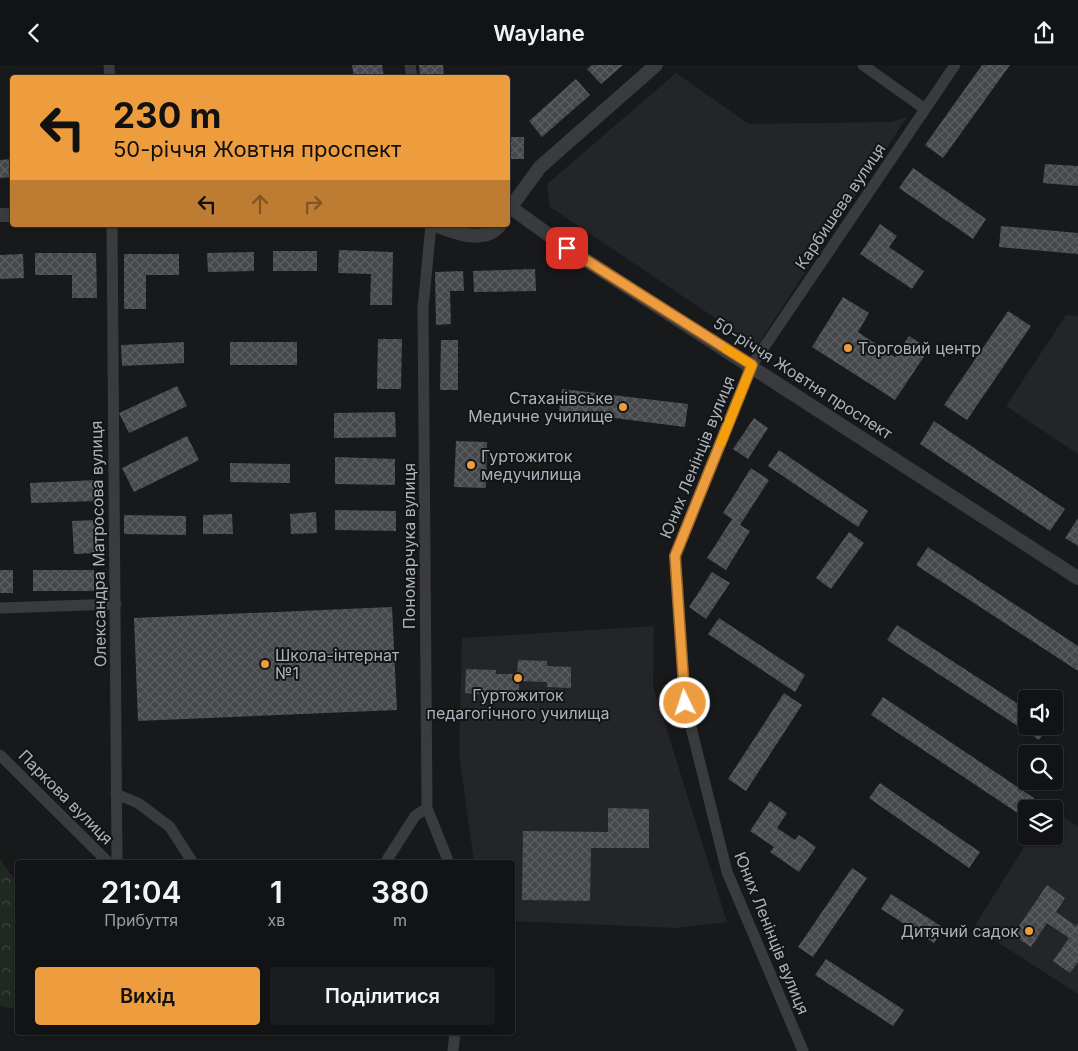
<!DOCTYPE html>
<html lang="uk">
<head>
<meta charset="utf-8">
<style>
  :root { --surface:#121314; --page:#1b1c1d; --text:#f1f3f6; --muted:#9c9ea0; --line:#313234; --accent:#ed9c3e }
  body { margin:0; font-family:Inter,sans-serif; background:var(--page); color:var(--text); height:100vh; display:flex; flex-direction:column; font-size:19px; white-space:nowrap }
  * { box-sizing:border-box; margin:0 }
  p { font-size:16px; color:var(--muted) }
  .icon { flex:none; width:28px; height:28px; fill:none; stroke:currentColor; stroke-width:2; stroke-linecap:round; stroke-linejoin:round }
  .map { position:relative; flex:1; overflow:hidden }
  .panel { position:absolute; left:15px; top:795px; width:500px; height:175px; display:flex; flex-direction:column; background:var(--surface); border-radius:5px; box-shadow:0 1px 4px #0004,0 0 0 1px var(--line) }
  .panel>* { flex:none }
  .top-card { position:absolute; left:10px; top:10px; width:500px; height:152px; border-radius:5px; box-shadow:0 1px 4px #0004,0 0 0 1px var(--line); background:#ed9c3e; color:#111; overflow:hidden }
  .fabs { position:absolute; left:1018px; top:625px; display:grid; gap:10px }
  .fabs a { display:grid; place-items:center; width:45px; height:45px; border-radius:5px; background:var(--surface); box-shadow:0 1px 4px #0004,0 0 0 1px var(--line); font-size:25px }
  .pin { position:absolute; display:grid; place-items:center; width:42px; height:42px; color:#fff; margin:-21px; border-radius:10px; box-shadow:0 2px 8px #0006 }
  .me { position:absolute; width:55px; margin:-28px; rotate:356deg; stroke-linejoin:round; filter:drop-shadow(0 0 4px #0008) }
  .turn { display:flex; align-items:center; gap:18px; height:105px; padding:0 20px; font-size:22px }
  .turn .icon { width:65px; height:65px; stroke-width:2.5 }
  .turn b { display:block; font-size:35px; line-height:42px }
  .lanes { display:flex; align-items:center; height:48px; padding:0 20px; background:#0003; justify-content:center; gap:25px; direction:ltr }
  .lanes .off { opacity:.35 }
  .eta { display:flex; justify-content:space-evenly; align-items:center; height:85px; text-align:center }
  .eta b { font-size:30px; font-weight:600; line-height:35px }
  .primary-button { display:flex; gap:10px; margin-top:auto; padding:10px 20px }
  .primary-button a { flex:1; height:58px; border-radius:5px; background:var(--accent); color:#111; font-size:20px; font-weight:600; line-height:58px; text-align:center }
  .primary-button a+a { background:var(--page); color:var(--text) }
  header { display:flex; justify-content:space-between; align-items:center; height:65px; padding:0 20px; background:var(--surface); font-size:22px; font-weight:600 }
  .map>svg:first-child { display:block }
</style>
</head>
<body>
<header><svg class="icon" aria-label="back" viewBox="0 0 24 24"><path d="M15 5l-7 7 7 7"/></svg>Waylane<svg class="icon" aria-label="share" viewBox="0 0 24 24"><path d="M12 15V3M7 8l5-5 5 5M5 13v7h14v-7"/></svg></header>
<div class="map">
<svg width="1078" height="986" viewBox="0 0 1078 986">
  <defs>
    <pattern id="park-crowns" width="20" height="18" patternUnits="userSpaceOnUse" patternTransform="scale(1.25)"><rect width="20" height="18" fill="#202921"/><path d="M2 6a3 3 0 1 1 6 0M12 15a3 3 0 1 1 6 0" fill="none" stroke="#3e463f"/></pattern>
    <pattern id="building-cross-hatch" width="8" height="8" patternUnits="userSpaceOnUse" patternTransform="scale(1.25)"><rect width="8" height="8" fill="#45474a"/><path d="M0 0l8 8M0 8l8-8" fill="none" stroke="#5d5f62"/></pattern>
  </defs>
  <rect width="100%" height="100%" fill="#18191b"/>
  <!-- built -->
  <path fill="#242528" d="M676,8L749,59L891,57L907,52L757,281L550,142L547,119Z
    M1066,250L1078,251V389L1006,341Z
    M654,561L653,621L727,857L677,863L513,856L512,798L474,797L459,689L462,573Z
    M1054,746L1078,762V929L974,862L1031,771H1054Z"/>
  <!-- park -->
  <path fill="url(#park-crowns)" d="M0,794L17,818V944L0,941Z"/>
  <!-- building -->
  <path fill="url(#building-cross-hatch)" d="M352,0H382L384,12H354Z
    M419,0H443L444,12H420Z
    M592,0H623L601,19L587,4Z
    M982,0H1010L943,93L925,80Z
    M576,14L590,30L542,72L529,56Z
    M508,72H524V94H508Z
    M12,94V112L0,113V95Z
    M1045,99L1078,101V121L1043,118Z
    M913,103L986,154L973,174L899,123Z
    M880,159L897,171L889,182L924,206L912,224L860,189Z
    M1001,161L1078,168V189L999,182Z
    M339,185L393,187L392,240H370L371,209L338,208Z
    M273,186H317V206H273Z
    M254,187V206L208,207L207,188Z
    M35,188H96L97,233H72V210H35Z
    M23,189L24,213L0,214V190Z
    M124,189H179V210H146V244H124Z
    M535,204L536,226L474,227L473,206Z
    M463,206L464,226H450L451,259L436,260L435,207Z
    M843,232L869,248L858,267L895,292L909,271L929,284L895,335L812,282Z
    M1008,246L1031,261L967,355L944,340Z
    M378,274H402L401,324H377Z
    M441,275H458V325H440Z
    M184,277V298L122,301L121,280Z
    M230,277H297V300H230Z
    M177,321L187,341L129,368L119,348Z
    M562,324L688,339L685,362L559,346Z
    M395,347L396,372L334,373V348Z
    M754,353L768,363L748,394L733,384Z
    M934,356L1065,444L1050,466L920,379Z
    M187,371L199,395L134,427L122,403Z
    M456,376L487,377L486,423L454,422Z
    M779,385L868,446L858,462L768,401Z
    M335,392L395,394V420L335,419Z
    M230,398L290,399V418L230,417Z
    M751,403L769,415L740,460L750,466L726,505L707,493L732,454L723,448Z
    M97,415L98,436L31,438L30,418Z
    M335,445L396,446V466L335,465Z
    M316,447L317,468L291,469L290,449Z
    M232,449L233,469H203V450Z
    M124,450L186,451V470L124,469Z
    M1078,453V481L1065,473Z
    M95,455L96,488L74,489L72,456Z
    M849,467L864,478L831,524L816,513Z
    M928,482L1078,581V606L916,500Z
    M0,505H13V528H0Z
    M33,505H94V526H33Z
    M712,507L730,518L706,554L689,542Z
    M392,542L397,645L138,656L134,553Z
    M719,553L805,610L795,627L708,569Z
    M897,560L1026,644V661H1048L1039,675L887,575Z
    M518,595L547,596V601L571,602V623L547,622V617L519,616V633L465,628L466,604L496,605V609H517Z
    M784,628L802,640L746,726L728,714Z
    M883,632L1034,733L1022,751L871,650Z
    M880,718L980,787L969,803L869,733Z
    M770,736L787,748L777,763L795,775L799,770L816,782L799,807L770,787L774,782L750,766Z
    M608,743L649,744V783H591L590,836L522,835L523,766L608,767Z
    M852,803L867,813L813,892L798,882Z
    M1047,820L1065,833L1056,847L1076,861L1078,858V897L1070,908L1053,896L1069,873L1047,858L1031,882L1013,870Z
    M891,829L944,863L934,878L881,844Z
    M826,894L904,945L893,961L815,910Z"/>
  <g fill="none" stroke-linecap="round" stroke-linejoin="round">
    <!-- minor -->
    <path stroke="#3a3b3f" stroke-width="11" d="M109,0L110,12
      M410,0L412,12
      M863,0L925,44
      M112,160L117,798
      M431,160L423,243L427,743L449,798
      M0,543L116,539
      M0,690L109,798
      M116,729L138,738L170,762L193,798
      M385,798L415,751L427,743
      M453,986L455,968
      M803,986L727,807L685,638L675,491L752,300L955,0"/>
    <!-- tertiary -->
    <path stroke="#3a3b3f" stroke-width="14" d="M508,137L510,142L567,183L1078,513
      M508,146L540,102L656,0
      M0,150H12
      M435,160C454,167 484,180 500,160"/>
  </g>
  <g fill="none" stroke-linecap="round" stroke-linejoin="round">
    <defs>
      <path id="route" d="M567,183L752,300L675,491L685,638"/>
    </defs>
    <!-- route casing -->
    <use href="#route" stroke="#9a6528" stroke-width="12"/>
    <!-- route -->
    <use href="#route" stroke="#ed9c3e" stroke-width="9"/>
    <!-- slow -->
    <path stroke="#f59e0b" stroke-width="9" d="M721,378L752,300L726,284"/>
  </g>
  <!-- markers -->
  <g fill="#ed9c3e" stroke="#131416" stroke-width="2">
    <circle cx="848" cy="283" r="5"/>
    <circle cx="623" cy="342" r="5"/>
    <circle cx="471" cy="400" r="5"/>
    <circle cx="265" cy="599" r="5"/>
    <circle cx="518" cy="613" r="5"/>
    <circle cx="1029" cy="866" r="5"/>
  </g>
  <g text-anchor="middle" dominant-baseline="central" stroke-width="4" stroke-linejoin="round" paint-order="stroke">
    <!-- street labels -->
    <g font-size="16" fill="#abb2ba" stroke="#131416">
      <text transform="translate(840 141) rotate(-56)">Карбишева вулиця</text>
      <text transform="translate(803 313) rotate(33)">50-річчя Жовтня проспект</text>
      <text transform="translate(697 392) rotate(-68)">Юних Ленінців вулиця</text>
      <text transform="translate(98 479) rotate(-91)">Олександра Матросова вулиця</text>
      <text transform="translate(409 481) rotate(-90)">Пономарчука вулиця</text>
      <text transform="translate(66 732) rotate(45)">Паркова вулиця</text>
      <text transform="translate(772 868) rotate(68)">Юних Ленінців вулиця</text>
    </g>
    <!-- poi labels -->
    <g font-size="16" fill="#abb2ba" stroke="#131416" text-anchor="start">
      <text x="858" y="283">Торговий центр</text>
      <text x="613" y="333" text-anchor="end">Стаханівське<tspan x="613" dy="18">Медичне училище</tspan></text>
      <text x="481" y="391">Гуртожиток<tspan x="481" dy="18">медучилища</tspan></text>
      <text x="275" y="590">Школа-інтернат<tspan x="275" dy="18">№1</tspan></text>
      <text x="518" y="630" text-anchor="middle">Гуртожиток<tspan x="518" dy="18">педагогічного училища</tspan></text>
      <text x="1019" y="866" text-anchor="end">Дитячий садок</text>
    </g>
  </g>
</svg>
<div class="fabs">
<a><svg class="icon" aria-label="sound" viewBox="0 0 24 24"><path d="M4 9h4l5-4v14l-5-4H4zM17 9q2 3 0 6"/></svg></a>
<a><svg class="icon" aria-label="search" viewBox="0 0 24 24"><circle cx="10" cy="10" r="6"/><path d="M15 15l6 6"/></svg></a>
<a><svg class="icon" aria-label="layers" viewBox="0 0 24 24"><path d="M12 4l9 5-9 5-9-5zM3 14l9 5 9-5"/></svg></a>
</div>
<div class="pin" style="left:567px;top:183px;background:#d93025"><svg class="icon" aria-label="arrive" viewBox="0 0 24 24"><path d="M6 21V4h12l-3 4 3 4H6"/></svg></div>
<svg class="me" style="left:685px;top:638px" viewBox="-20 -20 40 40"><circle r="17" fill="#ed9c3e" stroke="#fff" stroke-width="3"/><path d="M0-11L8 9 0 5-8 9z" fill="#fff"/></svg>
<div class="top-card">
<div class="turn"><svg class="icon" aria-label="left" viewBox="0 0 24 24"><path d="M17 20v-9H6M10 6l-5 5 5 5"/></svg><div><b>230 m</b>50-річчя Жовтня проспект</div></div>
<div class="lanes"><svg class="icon" aria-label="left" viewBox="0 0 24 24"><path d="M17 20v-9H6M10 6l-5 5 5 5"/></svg><svg class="icon off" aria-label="ahead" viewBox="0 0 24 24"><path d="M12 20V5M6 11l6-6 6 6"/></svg><svg class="icon off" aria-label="right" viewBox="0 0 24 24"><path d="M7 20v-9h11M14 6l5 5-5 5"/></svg></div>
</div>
<section class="panel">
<div class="eta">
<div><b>21:04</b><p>Прибуття</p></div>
<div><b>1</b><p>хв</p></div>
<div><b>380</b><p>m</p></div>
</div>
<div class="primary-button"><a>Вихід</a><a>Поділитися</a></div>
</section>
</div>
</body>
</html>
